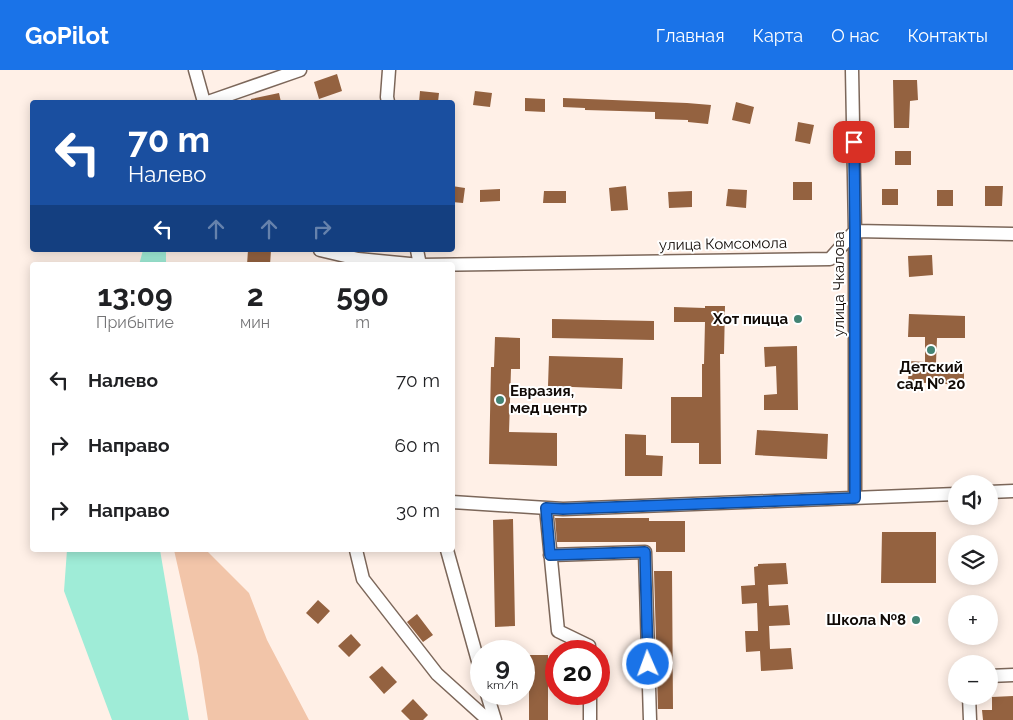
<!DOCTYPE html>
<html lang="ru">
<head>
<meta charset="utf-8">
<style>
  :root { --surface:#fff; --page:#f2f2f2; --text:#202124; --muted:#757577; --accent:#1a73e8 }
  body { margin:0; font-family:Raleway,sans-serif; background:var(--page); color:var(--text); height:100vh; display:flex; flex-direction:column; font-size:19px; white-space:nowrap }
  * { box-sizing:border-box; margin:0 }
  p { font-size:16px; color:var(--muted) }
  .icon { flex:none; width:28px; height:28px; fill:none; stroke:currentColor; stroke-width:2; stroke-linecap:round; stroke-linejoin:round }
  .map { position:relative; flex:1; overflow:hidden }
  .side { position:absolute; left:30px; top:192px; width:425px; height:290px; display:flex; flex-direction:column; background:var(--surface); border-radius:5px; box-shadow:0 2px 12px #0003 }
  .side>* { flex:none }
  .hud { position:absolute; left:30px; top:30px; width:425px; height:152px; border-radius:5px; box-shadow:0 2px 12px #0003; background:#1a4fa0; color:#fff; overflow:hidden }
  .tools { position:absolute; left:948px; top:405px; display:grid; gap:10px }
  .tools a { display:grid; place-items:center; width:50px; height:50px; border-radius:50%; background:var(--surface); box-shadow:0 2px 12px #0003; font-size:25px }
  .speed { position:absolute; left:470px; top:570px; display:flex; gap:10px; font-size:25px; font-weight:700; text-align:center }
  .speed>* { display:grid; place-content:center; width:65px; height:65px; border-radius:50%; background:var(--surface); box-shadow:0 2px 12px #0003; line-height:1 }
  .speed small { font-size:12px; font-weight:400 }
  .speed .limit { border:8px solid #d22; background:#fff; color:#111 }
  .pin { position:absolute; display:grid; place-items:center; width:42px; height:42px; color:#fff; margin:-21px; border-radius:10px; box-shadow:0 2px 8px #0006 }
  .me { position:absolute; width:55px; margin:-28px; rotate:358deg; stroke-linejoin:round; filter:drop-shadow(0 0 4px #0008) }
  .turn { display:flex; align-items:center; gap:18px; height:105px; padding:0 15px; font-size:22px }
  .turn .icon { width:65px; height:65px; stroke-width:2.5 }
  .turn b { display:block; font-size:35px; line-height:42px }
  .lanes { display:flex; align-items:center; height:48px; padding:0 15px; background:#0003; justify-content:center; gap:25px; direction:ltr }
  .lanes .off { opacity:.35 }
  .eta { display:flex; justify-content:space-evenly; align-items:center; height:85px; text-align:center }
  .eta b { font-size:30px; font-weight:700; line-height:35px }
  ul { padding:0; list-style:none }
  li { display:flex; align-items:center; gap:15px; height:65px; padding:0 15px }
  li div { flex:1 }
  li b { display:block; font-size:19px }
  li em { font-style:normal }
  header { display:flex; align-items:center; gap:30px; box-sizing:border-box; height:70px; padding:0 25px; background:var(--accent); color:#fff }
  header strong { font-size:24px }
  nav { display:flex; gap:28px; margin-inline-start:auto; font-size:18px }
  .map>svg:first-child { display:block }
</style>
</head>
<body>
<header>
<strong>GoPilot</strong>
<nav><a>Главная</a><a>Карта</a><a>О нас</a><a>Контакты</a></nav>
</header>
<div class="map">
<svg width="1013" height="650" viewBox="0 0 1013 650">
  <rect width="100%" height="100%" fill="#fff0e7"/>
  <!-- green -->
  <path fill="#f2c5a9" d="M174,480H206L249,523L267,570L309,650H208L198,586Z"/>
  <!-- water -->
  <path fill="#9fecd7" d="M143,180H166V195H139Z
    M67,480H160L189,650H112L64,521Z"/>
  <!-- building -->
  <path fill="#946240" d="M337,4L342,21L319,29L314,12Z
    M893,10H917L918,30L910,31L909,58H894Z
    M420,21L439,23L438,32H419Z
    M475,21L492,23L490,37L473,35Z
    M279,23L281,32H251V29Z
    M525,28L545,29V42L525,41Z
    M563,28L687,33L711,35L708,54L688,52V50L655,49V42L585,40V38L563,37Z
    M736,32L754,37L750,54L732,50Z
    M798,52L814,55L810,74L795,71Z
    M895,81H911V95H895Z
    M793,112H812V130H793Z
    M452,116L465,118L463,133L452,132Z
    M626,116L628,140L611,141L609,118Z
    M985,116H1003L1002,136H985Z
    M500,119V131L480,132V120Z
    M728,119L747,120L746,138L726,136Z
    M882,119H898V135H882Z
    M937,120H953V136H937Z
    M544,121H566V133H543Z
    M692,121V137L669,138L668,122Z
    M248,180H271L270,195H247Z
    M932,185L933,205L909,207L908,186Z
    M705,236H725L724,284H720L721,394H699V373H671V327H702V294H704L705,252H674V237L705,238Z
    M909,244L965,246V268H937L936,293L964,294V315L908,312L909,291L925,292V267H908Z
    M552,249L654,251V270L552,268Z
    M495,267L520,268V299H511L509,362L557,363V396L489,394L491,297H494Z
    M797,276L798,340H764V325L777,324L776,296L765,297L764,277Z
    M549,286L623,288L622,319L548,316Z
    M757,360L828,364L827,389L755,385Z
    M625,364L646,365V385L663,386L662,406H625Z
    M555,448H649V451H685V482H656V472H557Z
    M513,449L515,556L495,557L493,450Z
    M882,462H936V513H881Z
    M786,493L788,514L768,515L769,536L788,535L790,555L769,556L770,579L791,578L793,599L761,601L760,581L746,582L745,561H758L757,533L742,534L741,516L755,515L754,497L758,496V494Z
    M654,501H672L673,639H658Z
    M318,530L330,541L318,554L306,543Z
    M417,544L433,565L423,572L407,552Z
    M351,564L361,575L349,587L338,576Z
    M529,585H548V650H529Z
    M382,596L397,612L384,624L369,607Z
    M1013,626V650H983L982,640H992V627Z
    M413,629L428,645L423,650H410L401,641Z"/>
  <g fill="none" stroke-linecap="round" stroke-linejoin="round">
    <defs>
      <path id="minor" d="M195,0L204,32
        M852,0L855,161V428
        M208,32L300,0
        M388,32L387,27L389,0
        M320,180L358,189L420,195L830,189L855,161L1013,164
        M417,180L420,195
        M989,422L1013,421
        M452,432L563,439L956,424
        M546,438L558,561L589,576V581
        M356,480L363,509L437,604L488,650
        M447,480L481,602
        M550,485L645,482L650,650
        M989,606L1013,605
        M487,624L495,650
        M590,624V650
        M969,626L970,650"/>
    </defs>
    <!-- minor casing -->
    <use href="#minor" stroke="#7c675a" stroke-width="15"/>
    <!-- minor -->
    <use href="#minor" stroke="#fff" stroke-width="12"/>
  </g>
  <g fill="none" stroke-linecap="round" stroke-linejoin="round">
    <defs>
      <path id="route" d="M648,594L645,482L550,485L546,438L563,439L855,428V161L854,72"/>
    </defs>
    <!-- route casing -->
    <use href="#route" stroke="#114b97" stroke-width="12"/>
    <!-- route -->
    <use href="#route" stroke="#1a73e8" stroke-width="9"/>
  </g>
  <!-- markers -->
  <g fill="#438474" stroke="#fff" stroke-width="2">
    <circle cx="798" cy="249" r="5"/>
    <circle cx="931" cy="280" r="5"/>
    <circle cx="500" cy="330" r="5"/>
    <circle cx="916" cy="550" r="5"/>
  </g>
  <g text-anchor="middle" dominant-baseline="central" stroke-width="4" stroke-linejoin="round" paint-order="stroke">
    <!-- street labels -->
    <g font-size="15" fill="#110a06" stroke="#fff">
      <text transform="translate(723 174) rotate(-1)">улица Комсомола</text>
      <text transform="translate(839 214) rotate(-90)">улица Чкалова</text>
    </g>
    <!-- poi labels -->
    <g font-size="15" font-weight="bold" fill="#110a06" stroke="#fff" text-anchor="end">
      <text x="788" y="249">Хот пицца</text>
      <text x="931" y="297" text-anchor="middle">Детский<tspan x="931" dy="17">сад № 20</tspan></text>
      <text x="510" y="321" text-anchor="start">Евразия,<tspan x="510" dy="17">мед центр</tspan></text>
      <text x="906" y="550">Школа №8</text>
    </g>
  </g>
</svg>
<div class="tools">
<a><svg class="icon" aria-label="sound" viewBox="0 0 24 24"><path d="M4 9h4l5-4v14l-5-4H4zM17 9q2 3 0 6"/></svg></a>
<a><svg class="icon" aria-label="layers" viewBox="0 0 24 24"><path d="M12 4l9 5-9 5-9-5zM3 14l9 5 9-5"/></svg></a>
<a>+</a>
<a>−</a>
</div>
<div class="speed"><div>9<small>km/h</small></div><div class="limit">20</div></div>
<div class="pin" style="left:854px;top:72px;background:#d93025"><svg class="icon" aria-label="arrive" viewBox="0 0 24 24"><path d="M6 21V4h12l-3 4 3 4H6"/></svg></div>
<svg class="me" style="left:648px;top:594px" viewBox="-20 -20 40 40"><circle r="17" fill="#1a73e8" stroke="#fff" stroke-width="3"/><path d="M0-11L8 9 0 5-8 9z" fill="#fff"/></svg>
<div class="hud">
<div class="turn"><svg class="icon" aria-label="left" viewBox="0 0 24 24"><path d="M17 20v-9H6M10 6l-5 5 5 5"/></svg><div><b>70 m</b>Налево</div></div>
<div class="lanes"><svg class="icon" aria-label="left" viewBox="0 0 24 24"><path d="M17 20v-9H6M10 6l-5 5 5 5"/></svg><svg class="icon off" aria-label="ahead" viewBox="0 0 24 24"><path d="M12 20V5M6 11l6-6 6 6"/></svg><svg class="icon off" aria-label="ahead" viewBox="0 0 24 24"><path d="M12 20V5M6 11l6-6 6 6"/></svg><svg class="icon off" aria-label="right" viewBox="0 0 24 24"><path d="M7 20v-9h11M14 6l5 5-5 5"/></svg></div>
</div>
<section class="side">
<div class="eta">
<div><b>13:09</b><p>Прибытие</p></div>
<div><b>2</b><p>мин</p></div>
<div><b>590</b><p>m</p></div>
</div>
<ul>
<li><svg class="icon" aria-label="left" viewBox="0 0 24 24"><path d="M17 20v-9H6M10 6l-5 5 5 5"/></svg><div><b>Налево</b></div><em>70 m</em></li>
<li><svg class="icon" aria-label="right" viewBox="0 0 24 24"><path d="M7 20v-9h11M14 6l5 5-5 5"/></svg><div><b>Направо</b></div><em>60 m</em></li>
<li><svg class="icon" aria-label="right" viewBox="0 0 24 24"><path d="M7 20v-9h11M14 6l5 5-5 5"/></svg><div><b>Направо</b></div><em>30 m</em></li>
</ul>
</section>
</div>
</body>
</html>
